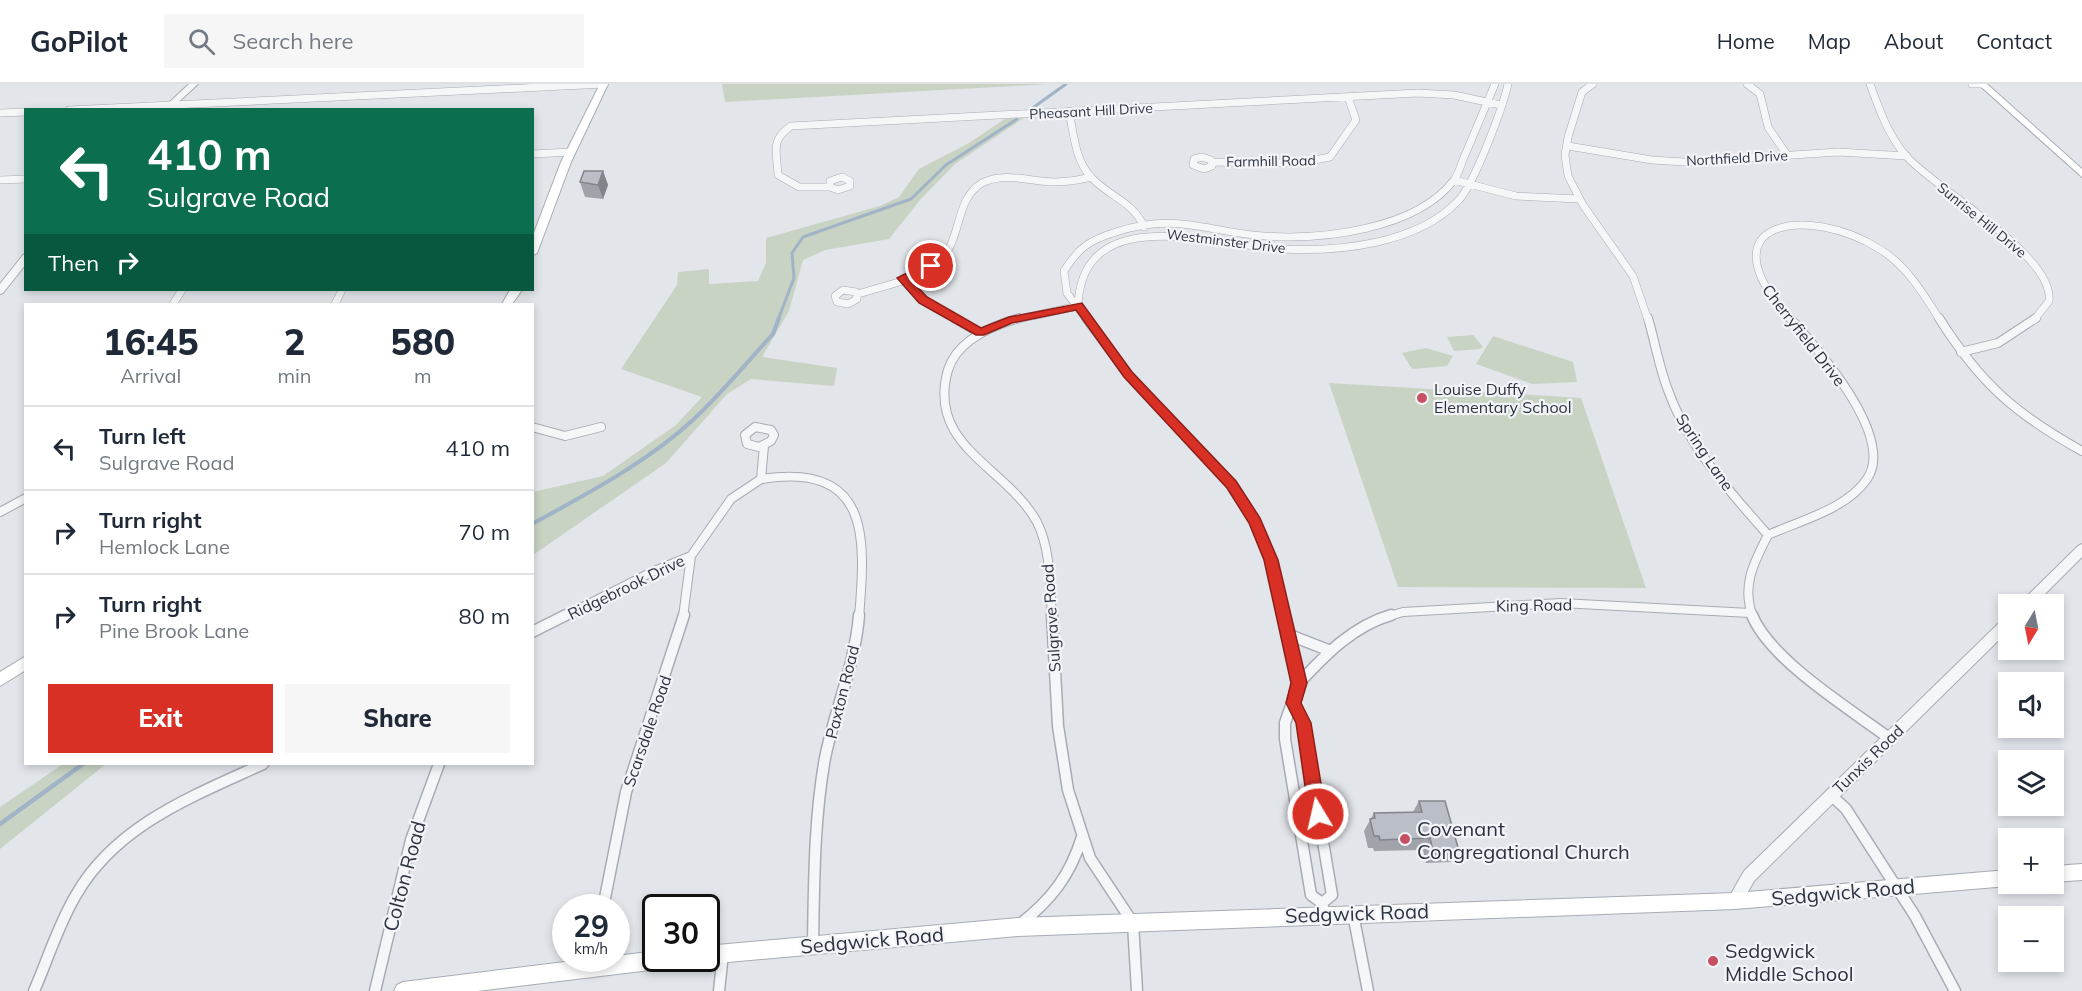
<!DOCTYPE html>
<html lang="en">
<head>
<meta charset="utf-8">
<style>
  :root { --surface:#fff; --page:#f6f6f7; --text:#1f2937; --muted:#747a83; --line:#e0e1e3; --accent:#d93025 }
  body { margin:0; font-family:Mulish,sans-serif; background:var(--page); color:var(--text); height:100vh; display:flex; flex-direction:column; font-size:22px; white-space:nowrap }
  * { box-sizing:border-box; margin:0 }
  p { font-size:20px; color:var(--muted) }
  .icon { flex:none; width:33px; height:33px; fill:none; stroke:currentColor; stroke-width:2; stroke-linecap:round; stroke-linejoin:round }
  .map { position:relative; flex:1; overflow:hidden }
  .drawer { position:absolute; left:24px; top:219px; width:510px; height:462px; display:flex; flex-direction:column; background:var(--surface); border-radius:0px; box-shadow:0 3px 9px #0003 }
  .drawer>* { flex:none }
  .banner { position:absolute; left:24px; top:24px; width:510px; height:183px; border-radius:0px; box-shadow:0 3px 9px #0003; background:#0b6e4f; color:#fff; overflow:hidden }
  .needle { width:39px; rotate:190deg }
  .fabs { position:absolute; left:1998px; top:510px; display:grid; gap:12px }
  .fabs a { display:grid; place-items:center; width:66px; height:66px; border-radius:0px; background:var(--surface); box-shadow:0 3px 9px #0003; font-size:30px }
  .speed { position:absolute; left:552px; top:810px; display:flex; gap:12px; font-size:30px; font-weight:700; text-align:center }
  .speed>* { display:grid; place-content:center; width:78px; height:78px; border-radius:50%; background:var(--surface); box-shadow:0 3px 9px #0003; line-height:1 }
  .speed small { font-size:15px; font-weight:400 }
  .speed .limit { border:3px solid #111; border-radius:9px; background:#fff; color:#111 }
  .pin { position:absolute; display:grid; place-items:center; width:51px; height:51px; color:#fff; margin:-26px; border:3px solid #fff; border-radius:50%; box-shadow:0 2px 6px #0007 }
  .me { position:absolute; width:66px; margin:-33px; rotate:351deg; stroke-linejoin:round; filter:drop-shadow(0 0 4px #0008) }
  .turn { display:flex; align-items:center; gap:21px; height:126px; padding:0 24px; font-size:27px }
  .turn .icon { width:78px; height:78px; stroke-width:2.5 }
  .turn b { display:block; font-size:42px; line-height:51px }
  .then { display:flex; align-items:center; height:57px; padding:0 24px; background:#0003; gap:12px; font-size:22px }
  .eta { display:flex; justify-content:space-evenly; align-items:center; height:102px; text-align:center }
  .eta b { font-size:36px; font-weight:800; line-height:42px }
  .primary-button { display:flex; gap:12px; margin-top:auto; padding:12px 24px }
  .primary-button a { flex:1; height:69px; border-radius:0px; background:var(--accent); color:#fff; font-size:24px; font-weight:800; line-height:69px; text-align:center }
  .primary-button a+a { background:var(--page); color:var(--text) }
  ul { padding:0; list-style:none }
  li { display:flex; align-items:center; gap:18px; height:84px; padding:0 24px; border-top:2px solid var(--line) }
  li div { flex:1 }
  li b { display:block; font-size:22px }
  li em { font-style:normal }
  header { display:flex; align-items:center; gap:36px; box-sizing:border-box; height:84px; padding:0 30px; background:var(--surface); border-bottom:2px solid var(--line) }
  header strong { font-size:28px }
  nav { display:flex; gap:33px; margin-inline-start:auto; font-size:21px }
  .search { width:420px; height:54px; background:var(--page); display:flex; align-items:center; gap:15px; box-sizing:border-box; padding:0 21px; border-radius:0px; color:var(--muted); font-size:22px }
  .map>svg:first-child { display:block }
</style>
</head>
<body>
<header>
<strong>GoPilot</strong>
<div class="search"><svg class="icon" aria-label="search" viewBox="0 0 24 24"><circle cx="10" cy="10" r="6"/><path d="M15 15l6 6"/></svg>Search here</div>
<nav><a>Home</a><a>Map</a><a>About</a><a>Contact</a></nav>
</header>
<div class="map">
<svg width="2082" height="907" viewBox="0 0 2082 907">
  <rect width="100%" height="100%" fill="#e2e5ea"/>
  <!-- green -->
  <path fill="#c8d3c4" d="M722,0H1050L725,18Z
    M1024,34L955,80L920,116L889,155L825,166L803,176L789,227L762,273L837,284L834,302L751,295L727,310L666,379L533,471V408L603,392L676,341L702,313L621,285L677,201L678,188L709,185V200L758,197L766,179V154L880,122L899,113L919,85L969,59L1005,35Z
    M1473,251L1483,263L1480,265L1454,267L1447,253Z
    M1493,252L1573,278L1577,298L1532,300L1476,280Z
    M1426,264L1453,272L1447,282L1412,285L1402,269Z
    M1329,299L1581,314L1646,504L1398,503Z
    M63,680H106L0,765V723Z"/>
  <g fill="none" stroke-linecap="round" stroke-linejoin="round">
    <!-- stream-far2 -->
    <path stroke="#a0b3c7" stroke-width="3" d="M1034,23L1066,0
      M778,236L794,194L792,169L803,153L911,115L946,81L1017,35"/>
    <!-- stream-far1 -->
    <path stroke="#a0b3c7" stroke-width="4" d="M532,440C588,409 648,378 694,335C722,309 747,278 773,250L779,234"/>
    <!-- stream -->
    <path stroke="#a0b3c7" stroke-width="4.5" d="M0,740L83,680"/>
    <defs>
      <path id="minor-far2" d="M1593,0L1582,8L1568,53L1565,71L1568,92L1583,121L1633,192L1648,236
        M1747,0L1760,10L1768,43L1787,71
        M1870,0C1879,25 1889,53 1907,73C1937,106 2055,172 2049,217L2034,236
        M1972,0H1982
        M69,26L604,0
        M1069,28C1074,50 1075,76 1091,93C1109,113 1133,117 1144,143
        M0,29L26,28
        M1568,62L1652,76L1684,78L1838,68L1907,72
        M532,70L571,68
        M1202,73L1211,76L1212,82L1204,85L1193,81L1194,75Z
        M1213,78L1300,79L1330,73L1356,36L1348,13
        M842,93L850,97V102L838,106L830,103V97Z
        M0,96L26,95
        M1454,96L1516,112L1579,115
        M830,103H799L778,91C777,68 770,56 791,42L1418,9L1454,11L1501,21
        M903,194L923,216L957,236
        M843,206L856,208L857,215L848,220L837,218L835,212Z
        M858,210C885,201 921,196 942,174C962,153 955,115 982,99C1005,87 1031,98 1055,98C1067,98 1079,96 1091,93
        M173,220L182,206
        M335,220L342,206
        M1078,222C1082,115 1217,162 1282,165C1339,168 1417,160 1458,117C1474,101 1503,23 1508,0
        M1014,236L1078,222
        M1087,236L1067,209L1064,187C1079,163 1090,156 1116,148C1177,128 1206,148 1264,152C1321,156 1416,146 1454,96C1459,90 1461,79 1465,71C1475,47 1485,24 1495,0
        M1791,236C1700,136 1808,119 1881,166C1907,182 1924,211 1940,236"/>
      <path id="minor-far1" d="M954,234L980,249
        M1019,234C991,242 957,256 948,286C926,362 1007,383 1037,438C1051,466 1050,502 1052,533
        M1086,234L1128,290L1231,401L1262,450L1284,533
        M1648,234C1655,258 1659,283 1668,306C1688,362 1729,407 1768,451
        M1939,234C1980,299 2015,330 2082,367
        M1961,268L1998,259L2036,234
        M532,343L565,352L601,343
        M755,343L771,346L774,351L771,357L759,363L747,360L745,351Z
        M761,395C870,378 866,452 859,533
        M0,428L26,414
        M1768,451C1799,437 1847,425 1867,395C1896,353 1817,264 1790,234
        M563,533L652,488L691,472L731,415L761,395L764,362
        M683,533L691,472
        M1386,533L1403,528L1561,519L1750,529
        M1753,533C1741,502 1754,478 1768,451"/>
      <path id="minor" d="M1052,531L1058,642L1068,706L1090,774L1133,839L1137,907
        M1284,531L1299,599L1285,639V655L1311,811L1322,819L1325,830
        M1752,531C1770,576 1850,625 1889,654
        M532,548L566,531
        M1287,550L1328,566
        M1299,599C1325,571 1353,542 1391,531
        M1294,619L1303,639L1332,811L1322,819
        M1831,711L1846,725L1915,832L1955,907
        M603,824L626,708L684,531
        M1353,830L1368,907
        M1019,841C1051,816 1070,792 1082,753
        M813,861C814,799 814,735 825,674C835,625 855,581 859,531
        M34,907C48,875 58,841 76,811C116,741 193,712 263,680
        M375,907L411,756L439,680
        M719,907L723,869"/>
      <path id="tertiary" d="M189,0H198L170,26H161Z
        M26,170V180L3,209L0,210V200L23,171Z
        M2082,460V473L2035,520H2021L2023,516L2078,462Z
        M2008,534V547L1754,797L1740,822L1735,824L1730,822L1727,817L1744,787L2003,535Z"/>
      <path id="secondary" d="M600,0H608L571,78L537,169L532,172V154L561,78Z
        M1978,0H1987L2082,85V93Z
        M510,206H522L512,220H502Z
        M26,572V586L0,602V588Z
        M2082,780V796L2054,798V782Z
        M2008,786V800H2014L2008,802L1735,825L1018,852L706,880L699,874H706V862L1018,834L1735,809Z
        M656,867V874H684L681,880L675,883L477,907H394L397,901L403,898L597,874H616V872Z"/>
    </defs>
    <!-- minor-far2 casing -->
    <use href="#minor-far2" stroke="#a7acb4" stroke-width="8"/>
    <!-- minor-far1 casing -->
    <use href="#minor-far1" stroke="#a7acb4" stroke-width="10"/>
    <!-- minor casing -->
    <use href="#minor" stroke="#a7acb4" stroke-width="13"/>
    <!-- tertiary casing -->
    <use href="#tertiary" stroke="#a7acb4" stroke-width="2"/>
    <!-- secondary casing -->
    <use href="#secondary" stroke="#a7acb4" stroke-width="2"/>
    <!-- minor-far2 -->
    <use href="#minor-far2" stroke="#f5f6f8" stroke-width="7"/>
    <!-- minor-far1 -->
    <use href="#minor-far1" stroke="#f5f6f8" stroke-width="8"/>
    <!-- minor -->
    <use href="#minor" stroke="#f5f6f8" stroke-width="10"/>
    <!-- tertiary -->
    <use href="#tertiary" fill="#f5f6f8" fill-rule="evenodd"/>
    <!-- secondary -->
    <use href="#secondary" fill="#fff" fill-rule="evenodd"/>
  </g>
  <!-- wall -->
  <path fill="#a0a3aa" d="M603,87L608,101L603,115L585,113L580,98Z
    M1419,717L1459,767L1451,778L1426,779L1423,766L1374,767L1373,764H1368L1364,747L1374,729L1413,728Z"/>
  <!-- shaded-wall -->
  <path fill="#82858b" d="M603,87L608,101L603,115L598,101Z"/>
  <!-- building -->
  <path fill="#babec6" stroke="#82858b" stroke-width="1.5" d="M584,87H603L598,101L580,98Z
    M1419,717H1445L1459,767H1433L1430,754L1380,756L1379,752H1374L1370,735L1375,734L1374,729L1422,728Z"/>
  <!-- route -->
  <path fill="#d93025" stroke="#8d1f18" stroke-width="1.5" d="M927,179L936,182L910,195L927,213L981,244L1009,233L1082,219L1132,288L1236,397L1260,434L1278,476L1307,599L1301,619L1311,639L1326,730L1323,736L1318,738L1312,736L1309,730L1296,639L1286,619L1291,599L1264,476L1249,439L1227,404L1124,293L1076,226L1012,239L984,251H976L919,219L897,194Z"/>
  <!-- markers -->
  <g fill="#c65061" stroke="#f2f4f7" stroke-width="2">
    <circle cx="1422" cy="314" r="6"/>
    <circle cx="1405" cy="755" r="6"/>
    <circle cx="1713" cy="877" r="6"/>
  </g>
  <g text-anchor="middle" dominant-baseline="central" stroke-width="4.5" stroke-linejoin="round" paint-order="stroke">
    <!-- far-street labels -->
    <g font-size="14" fill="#2b3341" stroke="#f2f4f7">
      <text transform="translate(1091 27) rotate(-3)">Pheasant Hill Drive</text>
      <text transform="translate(1737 74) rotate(-3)">Northfield Drive</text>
      <text transform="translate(1271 77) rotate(-1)">Farmhill Road</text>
      <text transform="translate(1982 136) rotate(39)">Sunrise Hill Drive</text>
      <text transform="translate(1226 157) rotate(7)">Westminster Drive</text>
    </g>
    <!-- street labels -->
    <g font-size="16" fill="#2b3341" stroke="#f2f4f7">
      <text transform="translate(1804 251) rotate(52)">Cherryfield Drive</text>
      <text transform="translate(1705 368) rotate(56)">Spring Lane</text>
      <text transform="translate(626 503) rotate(-26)">Ridgebrook Drive</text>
      <text transform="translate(1534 521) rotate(-1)">King Road</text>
      <text transform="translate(1051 534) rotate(-94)">Sulgrave Road</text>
      <text transform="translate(842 608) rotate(-76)">Paxton Road</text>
      <text transform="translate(647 647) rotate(-71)">Scarsdale Road</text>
      <text transform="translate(1868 675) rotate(-44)">Tunxis Road</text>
    </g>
    <!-- poi labels -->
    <g font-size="16" fill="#2b3341" stroke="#f2f4f7" text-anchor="start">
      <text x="1434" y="305">Louise Duffy<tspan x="1434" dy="18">Elementary School</tspan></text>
    </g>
    <!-- near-poi labels -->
    <g font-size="20" fill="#2b3341" stroke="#f2f4f7" text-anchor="start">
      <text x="1417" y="744">Covenant<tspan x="1417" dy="23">Congregational Church</tspan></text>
      <text x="1725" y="866">Sedgwick<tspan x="1725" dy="23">Middle School</tspan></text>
    </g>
    <!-- near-street labels -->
    <g font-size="20" fill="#2b3341" stroke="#f2f4f7">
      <text transform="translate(404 792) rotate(-75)">Colton Road</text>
      <text transform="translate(1843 808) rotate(-5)">Sedgwick Road</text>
      <text transform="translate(1357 829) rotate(-2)">Sedgwick Road</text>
      <text transform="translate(872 856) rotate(-5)">Sedgwick Road</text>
    </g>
  </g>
</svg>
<div class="fabs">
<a><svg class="needle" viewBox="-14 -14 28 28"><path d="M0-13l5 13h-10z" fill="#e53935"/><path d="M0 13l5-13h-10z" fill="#747a83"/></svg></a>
<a><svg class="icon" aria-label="sound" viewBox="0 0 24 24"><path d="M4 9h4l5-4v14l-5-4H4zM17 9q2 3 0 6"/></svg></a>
<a><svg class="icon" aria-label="layers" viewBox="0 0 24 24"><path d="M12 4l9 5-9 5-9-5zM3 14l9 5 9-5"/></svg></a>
<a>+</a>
<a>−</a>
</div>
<div class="speed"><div>29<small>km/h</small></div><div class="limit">30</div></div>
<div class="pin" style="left:931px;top:182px;background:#d93025"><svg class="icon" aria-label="arrive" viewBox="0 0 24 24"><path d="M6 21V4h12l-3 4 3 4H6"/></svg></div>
<svg class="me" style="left:1318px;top:730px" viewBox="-20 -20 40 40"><circle r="17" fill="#d93025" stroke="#fff" stroke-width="3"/><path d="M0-11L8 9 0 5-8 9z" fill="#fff"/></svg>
<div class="banner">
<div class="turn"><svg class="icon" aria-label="left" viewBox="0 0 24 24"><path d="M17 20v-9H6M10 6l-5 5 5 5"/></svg><div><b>410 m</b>Sulgrave Road</div></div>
<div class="then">Then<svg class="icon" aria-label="right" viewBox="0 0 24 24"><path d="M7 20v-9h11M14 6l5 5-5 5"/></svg></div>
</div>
<section class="drawer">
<div class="eta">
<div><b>16:45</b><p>Arrival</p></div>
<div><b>2</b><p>min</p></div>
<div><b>580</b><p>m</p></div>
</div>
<ul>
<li><svg class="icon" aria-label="left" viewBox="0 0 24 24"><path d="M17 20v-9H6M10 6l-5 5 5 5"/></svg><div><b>Turn left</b><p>Sulgrave Road</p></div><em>410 m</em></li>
<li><svg class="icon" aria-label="right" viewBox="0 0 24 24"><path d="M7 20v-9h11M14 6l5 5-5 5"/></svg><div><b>Turn right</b><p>Hemlock Lane</p></div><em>70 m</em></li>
<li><svg class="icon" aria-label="right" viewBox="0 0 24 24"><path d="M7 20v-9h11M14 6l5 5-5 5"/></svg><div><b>Turn right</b><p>Pine Brook Lane</p></div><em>80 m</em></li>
</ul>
<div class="primary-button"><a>Exit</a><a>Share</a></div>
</section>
</div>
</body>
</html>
